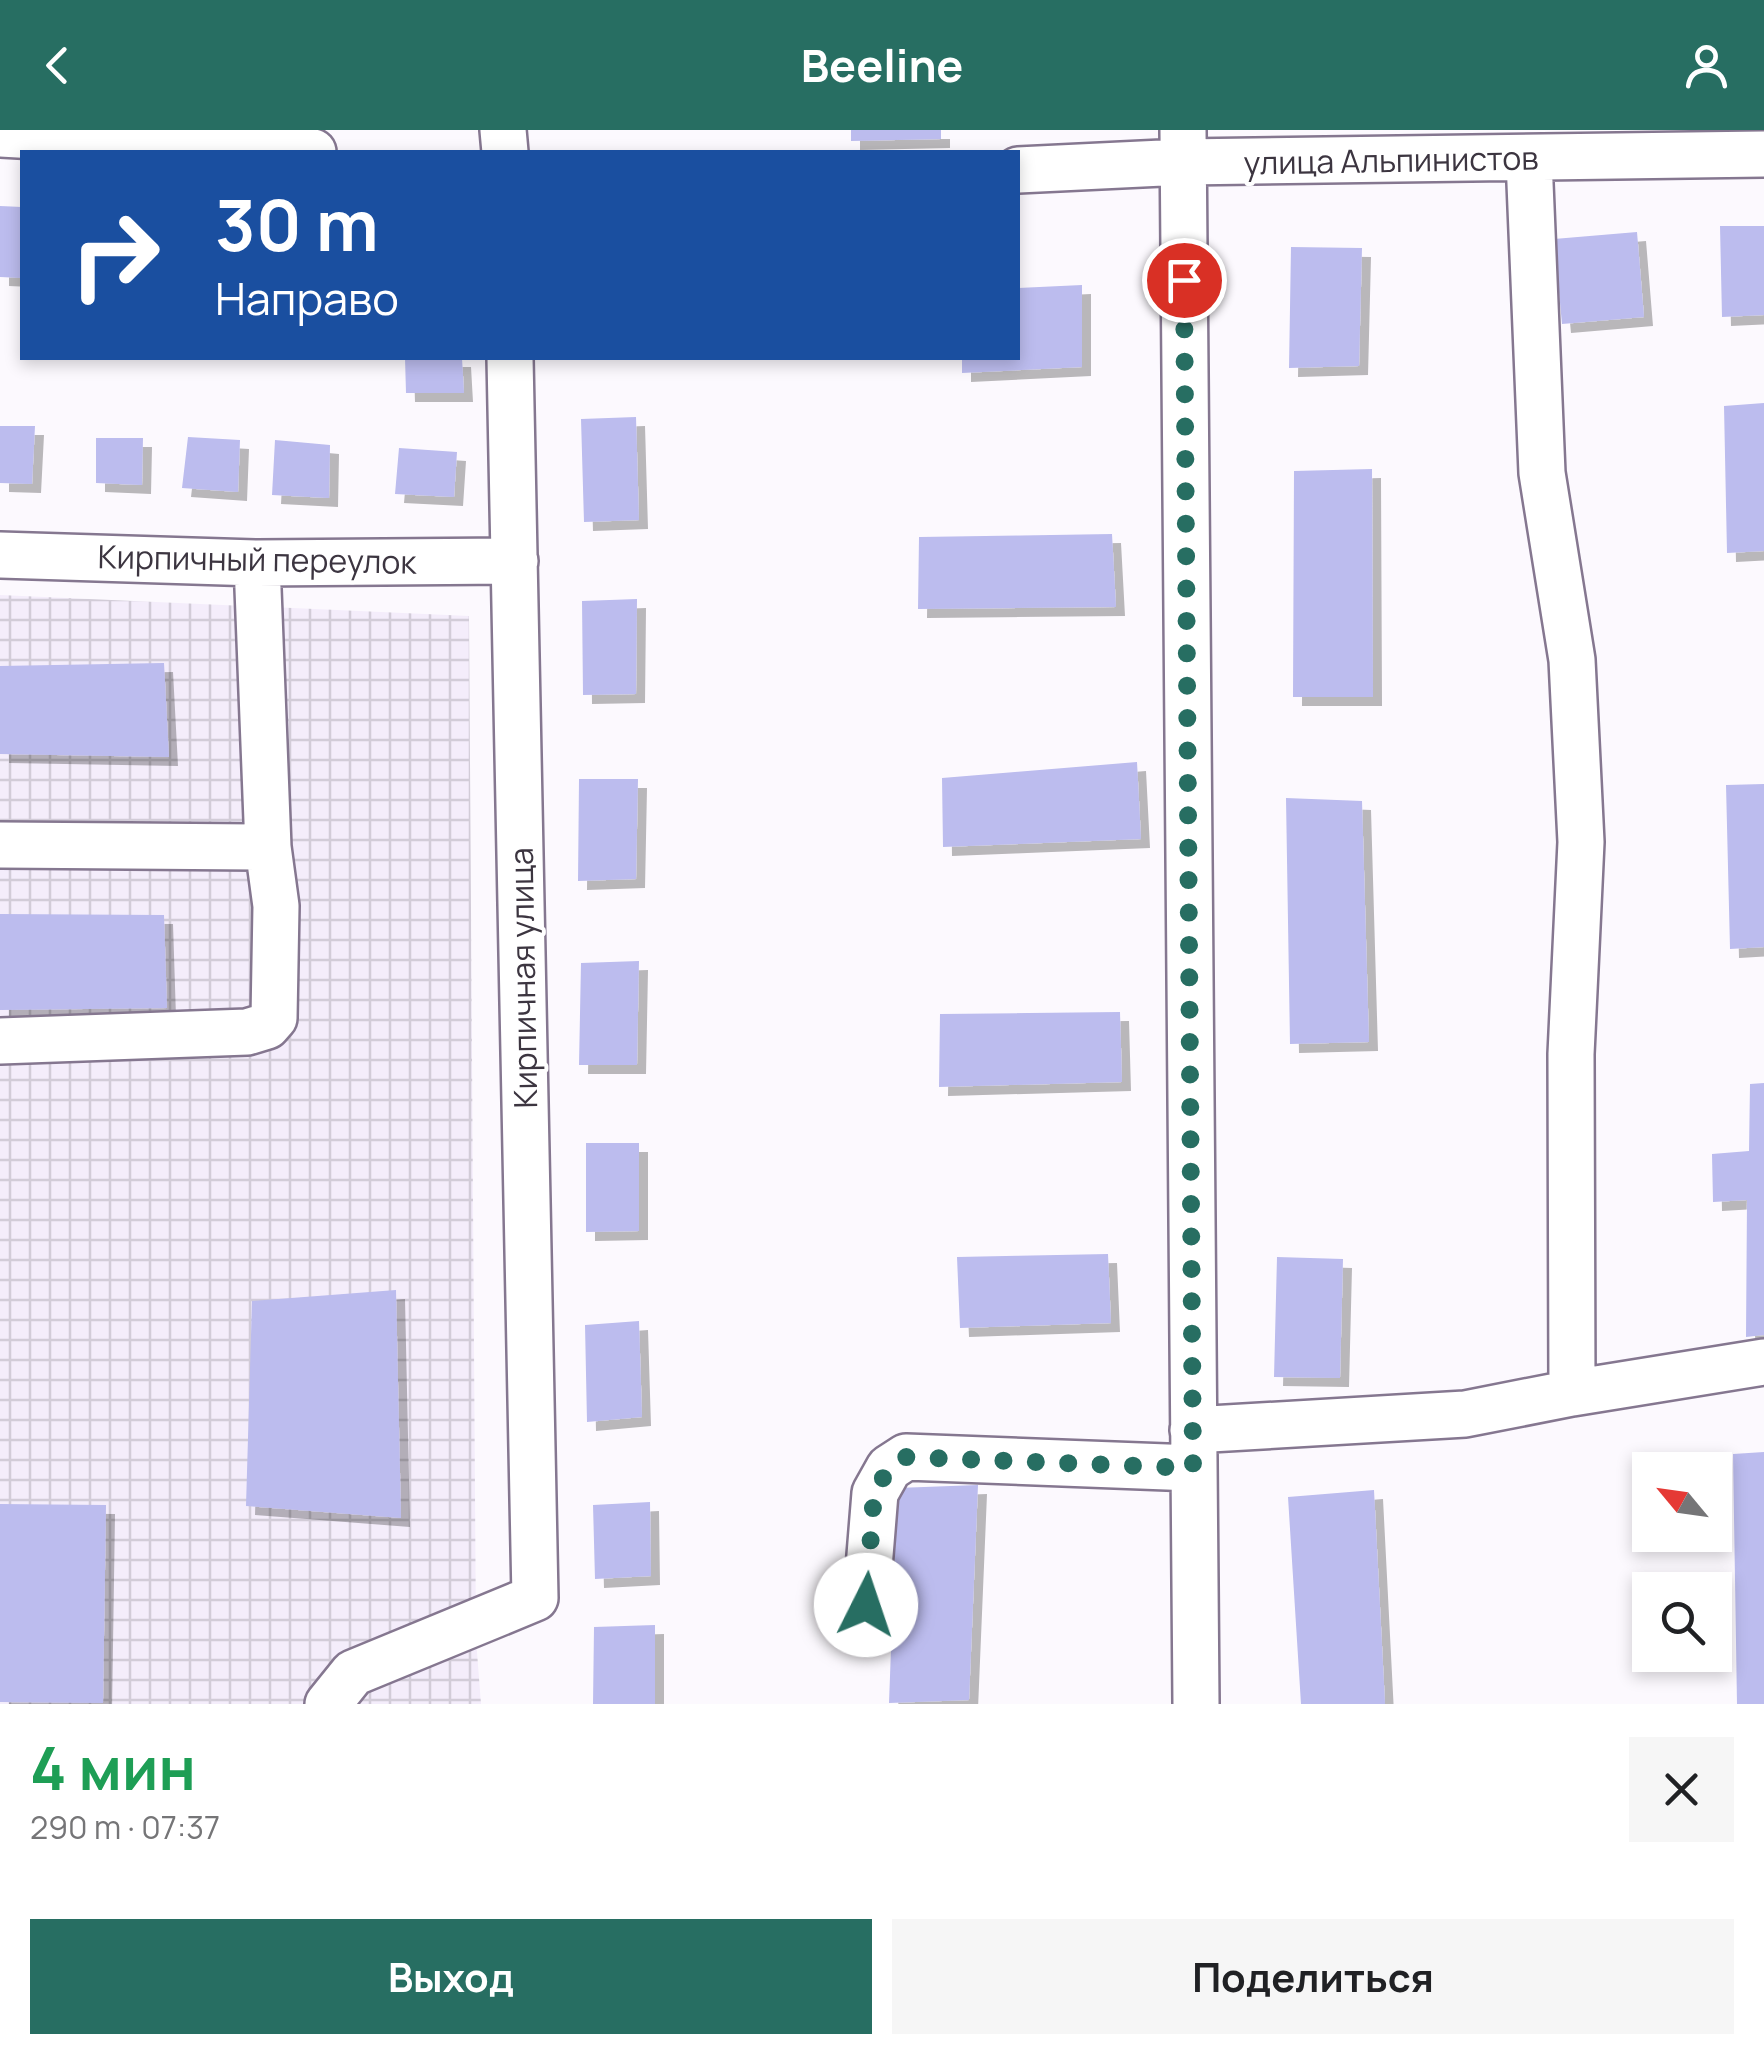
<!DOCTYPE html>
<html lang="ru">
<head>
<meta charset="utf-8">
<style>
  :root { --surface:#fff; --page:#f6f6f6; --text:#202124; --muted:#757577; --accent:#276e62 }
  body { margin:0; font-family:Manrope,sans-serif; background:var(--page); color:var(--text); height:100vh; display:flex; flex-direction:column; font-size:38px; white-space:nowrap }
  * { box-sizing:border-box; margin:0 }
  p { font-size:32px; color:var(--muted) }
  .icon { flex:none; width:55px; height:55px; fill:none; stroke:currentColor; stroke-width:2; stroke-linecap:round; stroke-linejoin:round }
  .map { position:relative; height:1574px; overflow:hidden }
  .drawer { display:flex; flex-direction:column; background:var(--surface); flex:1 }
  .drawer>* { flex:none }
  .banner { position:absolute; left:20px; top:20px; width:1000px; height:210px; border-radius:0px; box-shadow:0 5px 15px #0003; background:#1a4fa0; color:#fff; overflow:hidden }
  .needle { width:65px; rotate:299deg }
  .tools { position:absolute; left:1632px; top:1322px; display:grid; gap:20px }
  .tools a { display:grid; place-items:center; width:100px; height:100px; border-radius:0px; background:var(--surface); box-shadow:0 5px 15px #0003; font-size:50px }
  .pin { position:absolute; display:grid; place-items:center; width:85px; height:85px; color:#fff; margin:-42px; border:5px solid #fff; border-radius:50%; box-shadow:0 2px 10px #0007 }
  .me { position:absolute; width:110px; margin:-55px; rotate:4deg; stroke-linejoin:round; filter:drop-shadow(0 0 8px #0008) }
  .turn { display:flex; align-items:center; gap:35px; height:210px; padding:0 30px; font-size:45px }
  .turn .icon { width:130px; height:130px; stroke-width:2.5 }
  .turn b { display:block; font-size:70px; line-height:85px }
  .round { display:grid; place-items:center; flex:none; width:105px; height:105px; border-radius:0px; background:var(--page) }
  .headline { display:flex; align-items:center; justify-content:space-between; height:170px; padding:0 30px }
  h1 { font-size:60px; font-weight:700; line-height:75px; color:#1e9e55 }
  .action { display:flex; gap:20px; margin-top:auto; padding:20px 30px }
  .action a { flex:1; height:115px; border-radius:0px; background:var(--accent); color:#fff; font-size:40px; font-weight:700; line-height:115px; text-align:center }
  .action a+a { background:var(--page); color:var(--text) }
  header { display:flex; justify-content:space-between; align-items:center; height:130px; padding:0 30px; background:var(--accent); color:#fff; font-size:45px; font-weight:700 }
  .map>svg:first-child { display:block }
</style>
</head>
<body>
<header><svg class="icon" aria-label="back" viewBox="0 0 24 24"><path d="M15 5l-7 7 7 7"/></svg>Beeline<svg class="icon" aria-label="person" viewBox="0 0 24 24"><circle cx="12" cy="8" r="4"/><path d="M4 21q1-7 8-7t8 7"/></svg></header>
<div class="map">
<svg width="1764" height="1574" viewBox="0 0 1764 1574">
  <defs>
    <pattern id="industrial-grid" width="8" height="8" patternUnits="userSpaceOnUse" patternTransform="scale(2.5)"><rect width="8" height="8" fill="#f4edfb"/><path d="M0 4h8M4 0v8" fill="none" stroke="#d2ccd8"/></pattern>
    <filter id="shadow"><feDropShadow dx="9" dy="9" stdDeviation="0" flood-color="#0004"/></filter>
  </defs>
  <rect width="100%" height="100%" fill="#fcf9fe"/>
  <!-- industrial -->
  <path fill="url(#industrial-grid)" d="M0,465L469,486L476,1509L481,1574H0Z"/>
  <!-- building -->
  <path fill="#bcbcee" filter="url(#shadow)" d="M851,0H941V9L851,11Z
    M0,76L22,77V148L0,147Z
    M1720,96H1764V185L1722,187Z
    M1637,102L1644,187L1562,194L1554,109Z
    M1291,117L1362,118L1359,236L1289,238Z
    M1082,155V237L962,243V228H1018V158Z
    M405,228H462L464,263H406Z
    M1764,273V421L1727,423L1724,276Z
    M636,287L639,390L584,392L581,289Z
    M0,296H35L32,354L0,353Z
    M188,307L240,310L238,362L182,358Z
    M96,308H143L142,355L96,353Z
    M275,310L330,315L329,368L272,365Z
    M399,318L457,322L454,367L395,364Z
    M1372,339L1373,567H1293L1294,341Z
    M1112,404L1116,477L918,479L919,407Z
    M637,469L636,564L583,565L582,471Z
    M164,533L169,627L0,624V536Z
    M1137,632L1141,709L943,717L942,648Z
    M579,649H638L636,749L578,751Z
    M1764,654V817L1730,819L1726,655Z
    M1286,668L1362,671L1369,912L1290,914Z
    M0,784L164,785L167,878L0,880Z
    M639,831L637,935H579L581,833Z
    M1120,882L1122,952L939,957L940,884Z
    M1764,953V1205L1746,1207L1747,1070L1713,1072L1712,1024L1749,1021L1750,954Z
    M586,1013H639V1101L586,1102Z
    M1108,1124L1111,1193L960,1198L957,1127Z
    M1277,1127L1343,1129L1340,1248L1274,1247Z
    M396,1160L401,1388L246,1376L252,1171Z
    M639,1191L642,1287L587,1292L585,1195Z
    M1764,1322V1574H1737L1733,1324Z
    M978,1355L969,1570L889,1573L897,1358Z
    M1374,1360L1385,1574H1301L1288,1367Z
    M650,1372L651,1446L595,1449L593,1375Z
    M0,1374L106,1375L103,1573L0,1572Z
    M655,1495V1574H593L594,1497Z"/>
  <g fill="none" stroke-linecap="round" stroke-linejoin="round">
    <defs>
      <path id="minor" d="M503,0L505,22
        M1183,0L1196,1574
        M0,4L313,22
        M1529,29L1542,343L1572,530L1581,712L1571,924L1572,1263
        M1018,40L1183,32L1764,24
        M0,425L257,433L515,431
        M0,715L268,717
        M0,911L247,902L267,896L274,888L276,776L268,717L257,433
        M1193,1300L1465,1284L1572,1263L1764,1232
        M866,1475L875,1363L889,1338L906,1327L1193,1338
        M328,1574L353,1543L535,1468L510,228"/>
    </defs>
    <!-- minor casing -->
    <use href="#minor" stroke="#857790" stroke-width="50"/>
    <!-- minor -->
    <use href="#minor" stroke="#fff" stroke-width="45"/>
  </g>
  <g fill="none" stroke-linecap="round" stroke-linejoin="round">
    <!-- route -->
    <path stroke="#276e62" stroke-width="18" stroke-dasharray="0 32.4" d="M866,1475L874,1363L889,1338L906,1327L1193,1338L1184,150"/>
  </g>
  <g text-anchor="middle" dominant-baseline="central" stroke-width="8" stroke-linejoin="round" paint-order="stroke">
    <!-- street labels -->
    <g font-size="32" fill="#3c3540" stroke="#fff">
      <text transform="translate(1391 30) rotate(-1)">улица Альпинистов</text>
      <text transform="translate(257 429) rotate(1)">Кирпичный переулок</text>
      <text transform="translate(523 848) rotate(-91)">Кирпичная улица</text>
    </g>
  </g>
</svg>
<div class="tools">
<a><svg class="needle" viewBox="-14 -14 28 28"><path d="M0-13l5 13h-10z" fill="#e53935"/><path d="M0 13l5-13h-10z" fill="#757577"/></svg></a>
<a><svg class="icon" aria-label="search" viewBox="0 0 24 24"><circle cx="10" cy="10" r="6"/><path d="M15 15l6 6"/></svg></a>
</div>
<div class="pin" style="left:1184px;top:150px;background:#d93025"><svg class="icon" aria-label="arrive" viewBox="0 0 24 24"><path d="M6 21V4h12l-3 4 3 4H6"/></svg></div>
<svg class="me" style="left:866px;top:1475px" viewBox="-20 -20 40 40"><circle r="19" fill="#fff"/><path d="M0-13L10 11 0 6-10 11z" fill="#276e62"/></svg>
<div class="banner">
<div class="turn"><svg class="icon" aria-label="right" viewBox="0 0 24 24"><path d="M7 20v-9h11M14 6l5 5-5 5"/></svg><div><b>30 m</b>Направо</div></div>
</div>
</div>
<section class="drawer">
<div class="headline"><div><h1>4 мин</h1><p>290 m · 07:37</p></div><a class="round"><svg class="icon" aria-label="close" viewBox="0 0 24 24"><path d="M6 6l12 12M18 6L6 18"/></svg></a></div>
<div class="action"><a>Выход</a><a>Поделиться</a></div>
</section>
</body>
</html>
